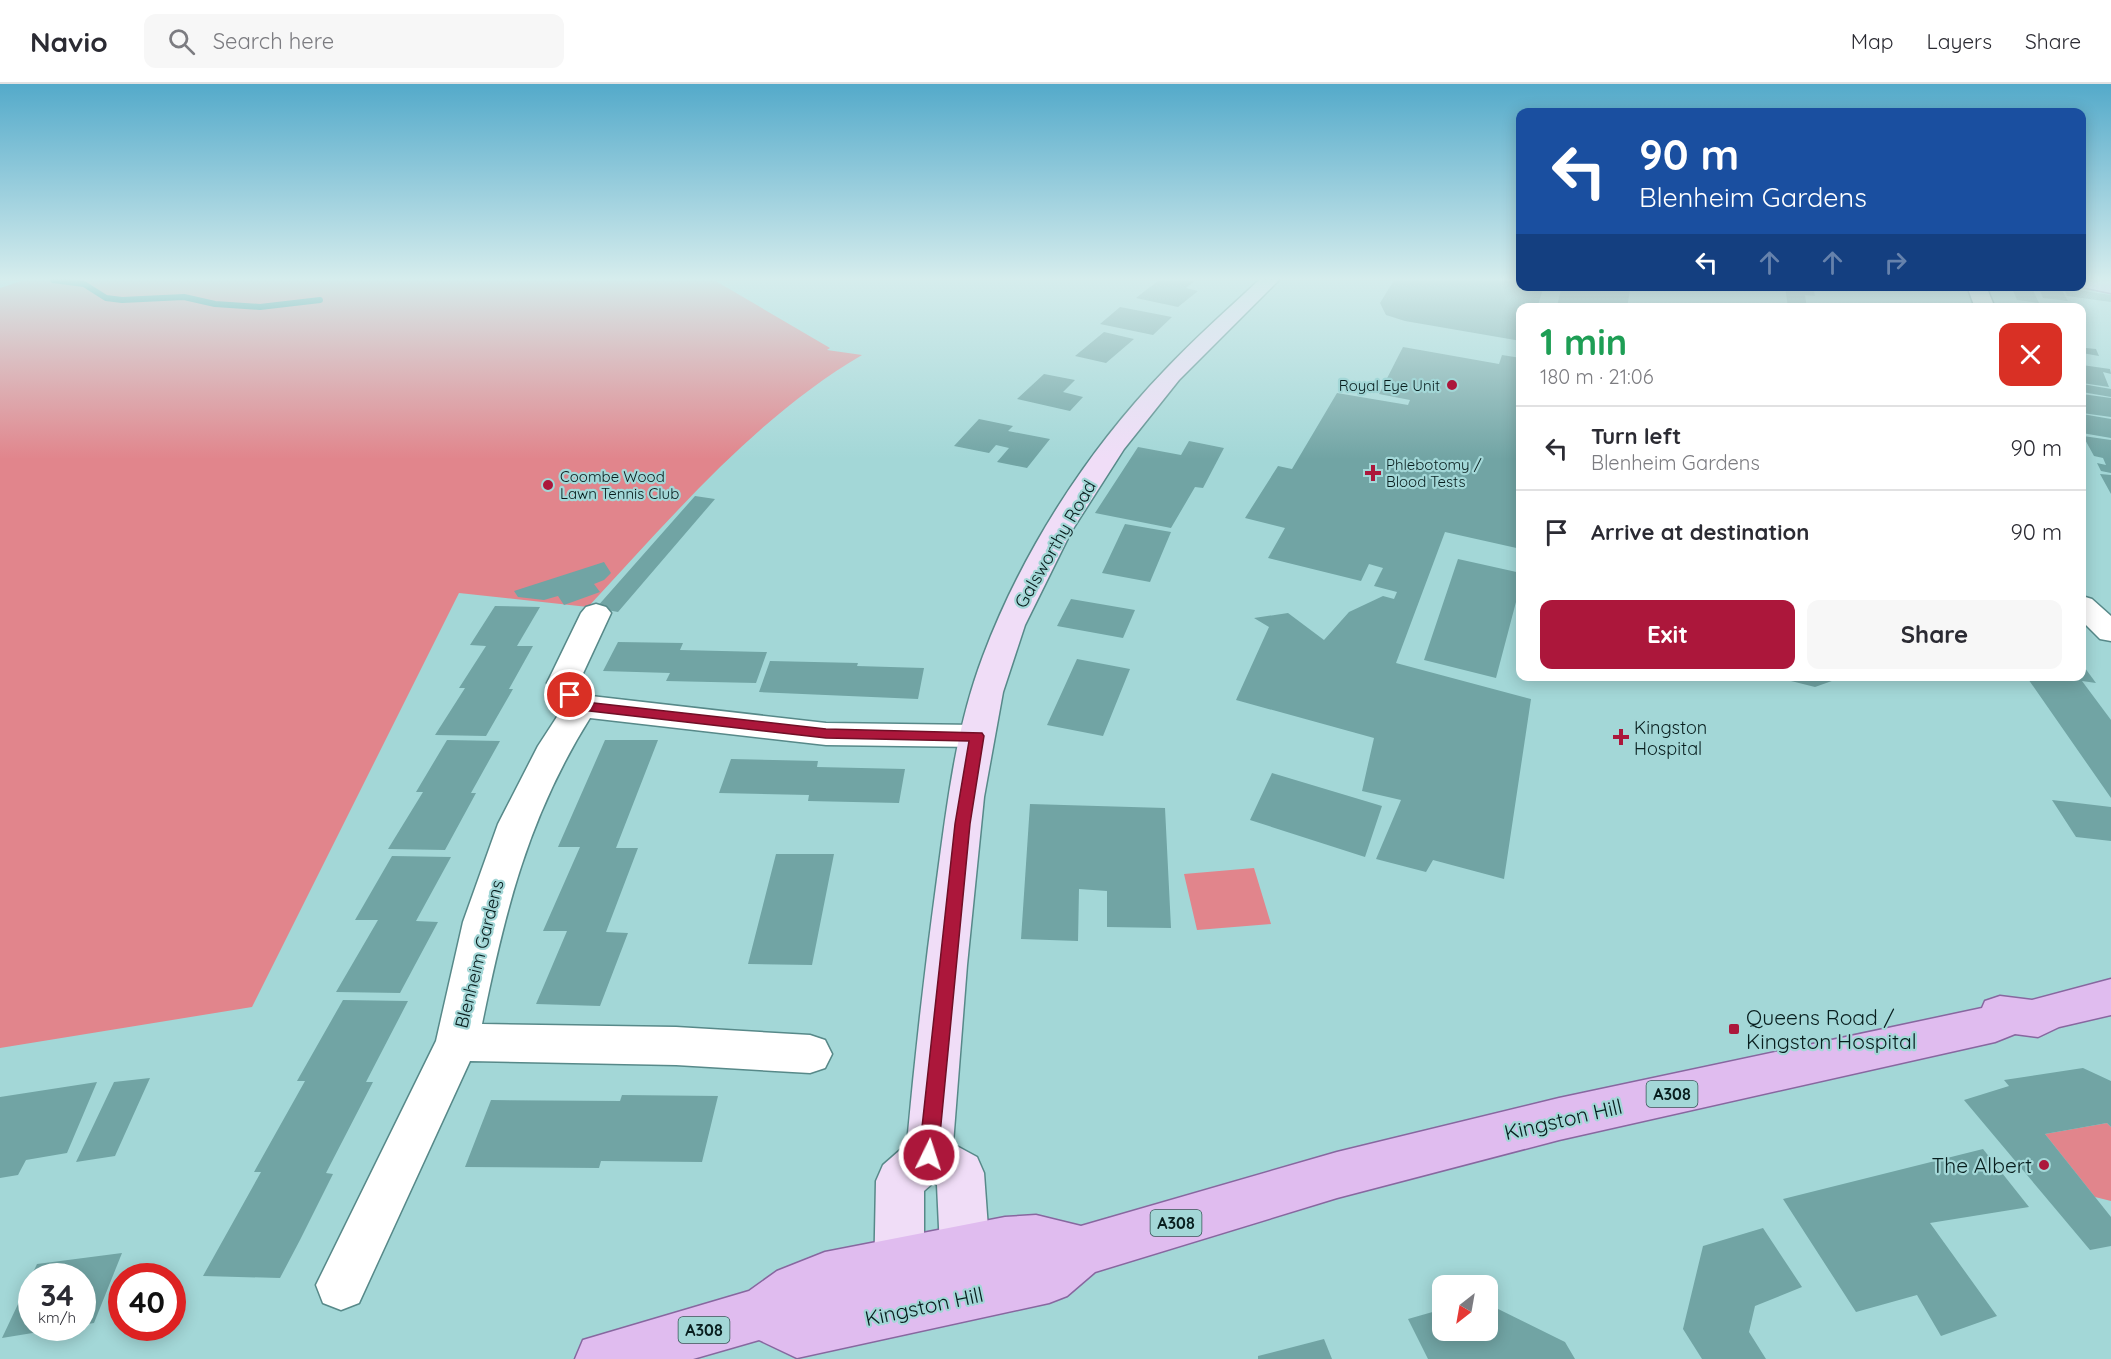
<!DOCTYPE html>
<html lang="en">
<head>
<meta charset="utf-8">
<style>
  :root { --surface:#fff; --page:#f7f7f7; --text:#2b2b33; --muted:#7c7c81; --line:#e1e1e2; --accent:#ac173b }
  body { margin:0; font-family:Quicksand,sans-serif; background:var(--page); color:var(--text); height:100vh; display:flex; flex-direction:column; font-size:22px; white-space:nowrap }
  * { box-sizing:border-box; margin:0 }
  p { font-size:20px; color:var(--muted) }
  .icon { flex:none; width:33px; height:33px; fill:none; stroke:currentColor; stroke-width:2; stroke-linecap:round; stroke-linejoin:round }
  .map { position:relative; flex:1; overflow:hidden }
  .sheet { position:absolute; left:1516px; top:219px; width:570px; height:378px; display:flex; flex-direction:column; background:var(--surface); border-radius:12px; box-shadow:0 3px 15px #0003 }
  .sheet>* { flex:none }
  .top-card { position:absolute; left:1516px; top:24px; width:570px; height:183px; border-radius:12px; box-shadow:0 3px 15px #0003; background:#1a4fa0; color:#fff; overflow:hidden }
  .needle { width:39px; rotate:211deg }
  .controls { position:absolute; left:1432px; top:1191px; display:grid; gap:12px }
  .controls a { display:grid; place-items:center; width:66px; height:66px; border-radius:12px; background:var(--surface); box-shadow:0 3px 15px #0003; font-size:30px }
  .speed { position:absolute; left:18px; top:1179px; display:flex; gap:12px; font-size:30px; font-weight:700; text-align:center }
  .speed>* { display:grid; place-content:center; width:78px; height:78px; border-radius:50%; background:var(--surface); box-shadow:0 3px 15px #0003; line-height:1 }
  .speed small { font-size:15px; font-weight:400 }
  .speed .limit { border:9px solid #d22; background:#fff; color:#111 }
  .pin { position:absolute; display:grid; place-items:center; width:51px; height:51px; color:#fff; margin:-26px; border:3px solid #fff; border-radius:50%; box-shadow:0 2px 6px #0007 }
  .me { position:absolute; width:66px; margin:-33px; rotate:4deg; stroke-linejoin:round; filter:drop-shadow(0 0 4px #0008) }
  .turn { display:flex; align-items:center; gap:21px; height:126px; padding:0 24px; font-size:27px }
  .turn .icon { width:78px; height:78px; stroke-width:2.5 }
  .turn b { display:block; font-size:42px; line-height:51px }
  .lanes { display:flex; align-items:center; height:57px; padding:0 24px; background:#0003; justify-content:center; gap:30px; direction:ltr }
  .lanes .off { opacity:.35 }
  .round { display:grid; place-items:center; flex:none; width:63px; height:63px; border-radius:12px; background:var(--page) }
  .headline { display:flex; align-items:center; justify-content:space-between; height:102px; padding:0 24px }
  h1 { font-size:36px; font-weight:700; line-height:45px; color:#1e9e55 }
  .primary-button { display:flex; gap:12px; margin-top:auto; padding:12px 24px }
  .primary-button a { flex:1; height:69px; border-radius:12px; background:var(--accent); color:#fff; font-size:24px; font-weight:700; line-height:69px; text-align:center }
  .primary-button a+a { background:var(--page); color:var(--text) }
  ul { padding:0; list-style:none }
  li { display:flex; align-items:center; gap:18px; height:84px; padding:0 24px; border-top:2px solid var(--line) }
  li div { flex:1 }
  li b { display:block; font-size:22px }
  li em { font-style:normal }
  header { display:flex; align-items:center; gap:36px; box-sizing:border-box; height:84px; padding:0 30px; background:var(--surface); border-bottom:2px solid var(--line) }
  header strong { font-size:28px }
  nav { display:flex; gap:33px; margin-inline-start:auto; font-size:21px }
  .search { width:420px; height:54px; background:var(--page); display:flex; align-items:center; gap:15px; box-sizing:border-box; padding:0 21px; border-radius:12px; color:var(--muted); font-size:22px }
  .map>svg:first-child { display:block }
</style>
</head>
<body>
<header>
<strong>Navio</strong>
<div class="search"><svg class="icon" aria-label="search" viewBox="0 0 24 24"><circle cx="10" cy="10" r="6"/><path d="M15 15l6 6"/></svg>Search here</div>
<nav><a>Map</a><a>Layers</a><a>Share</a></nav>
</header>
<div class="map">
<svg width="2111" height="1275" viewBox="0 0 2111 1275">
  <rect width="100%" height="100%" fill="#a3d7d7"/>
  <!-- green -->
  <path fill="#e1858c" d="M24,196H714L830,264L827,266L862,271C756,333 671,434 588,523L459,509L252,923L0,964V204Z
    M1254,784L1271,840L1197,846L1184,790Z
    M2107,1039L2111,1043V1117L2095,1113L2045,1050Z"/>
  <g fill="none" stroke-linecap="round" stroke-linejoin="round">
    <!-- stream -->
    <path stroke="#127677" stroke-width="6" d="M53,196L84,200L106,214L122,216L184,213L215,220L260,223L320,216"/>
  </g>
  <!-- building -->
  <path fill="#71a4a4" d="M1159,196H1196L1186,204L1198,207L1178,223L1136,214Z
    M1394,196H1521V202H1544L1537,224H1521V257L1405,237L1386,231L1380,219Z
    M1562,202H1605L1630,206L1627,224L1557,222Z
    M1785,202H1803L1804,205L1814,207L1815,212L1805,211L1807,224H1788Z
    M2011,202H2031L2039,219L2017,216Z
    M2038,202L2060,203L2068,217L2043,214Z
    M2064,204L2111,211V218L2067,212Z
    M1120,223L1172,233L1153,251L1100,240Z
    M1104,248L1134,255L1106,279L1075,272Z
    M2082,256L2086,264L2096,265L2099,272L2082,269Z
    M1403,263L1499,280L1502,271L1521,274V465L1445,448L1396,579L1531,615L1504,795L1433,776L1426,788L1376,775L1401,716L1362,707L1374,654L1236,616L1269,543L1254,534L1288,529L1324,556L1349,528L1383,512L1394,515L1397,508L1374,502L1383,484L1369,480L1361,497L1268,474L1285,444L1245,434L1278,382L1292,385L1337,309L1408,321L1410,316L1379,310Z
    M2082,281L2110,285L2111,290L2103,288L2109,303L2082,299Z
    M1044,290L1075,296L1063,308L1083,313L1070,327L1017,315Z
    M2082,300L2111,305V313L2082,308Z
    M2082,310L2111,314V333L2082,329Z
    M2082,330L2111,335V354L2082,349Z
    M979,335L1013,342L1008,347L1050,355L1027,384L997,378L1009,364L996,361L989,369L954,362Z
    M2083,352L2111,356V389L2101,387L2097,379L2106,381L2103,374L2094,372Z
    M1189,357L1224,364L1203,404L1195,403L1171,444L1095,429L1138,363L1181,371Z
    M2100,390L2111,391V410Z
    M695,412L715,415L618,528L596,524Z
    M1125,440L1171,448L1150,498L1102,489Z
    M1458,475L1521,489V499L1496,594L1424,576Z
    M604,478L611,489L604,496L594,500L600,508L564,521L558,512L544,516L518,513L514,507Z
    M1071,515L1135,526L1123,554L1057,542Z
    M495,522L540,523L517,562H533L509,605H513L486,652L435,651L465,604H459L486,562L470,561Z
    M618,558L683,559L680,566L767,568L756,599L666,597L670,589L603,587Z
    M1077,575L1130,585L1103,652L1047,641Z
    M770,577L858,579L857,582L924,584L918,615L759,608Z
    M2082,580L2096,599L2082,597L2111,636V714L2026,592H2082Z
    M1771,592H1842L1843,593L1815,603Z
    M447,656L500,657L471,709H476L445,766L388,765L423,708H416Z
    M605,656H658L616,764H638L606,848L628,849L600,922L536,920L567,847H543L580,763H558Z
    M731,675L818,677L817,683L905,685L899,719L808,717L809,711L719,709Z
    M1272,689L1382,722L1365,773L1250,736Z
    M2052,716L2111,723V757L2076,753Z
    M1030,720L1165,724L1171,844L1107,843V807L1079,805L1078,857L1021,855Z
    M776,770H834L812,881L748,880Z
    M392,772L451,773L416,837L438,838L400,909L336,908L378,836H355Z
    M343,916L408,917L366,998H373L326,1089L333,1090L300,1156L280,1194L203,1192L261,1088H254L305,997H297Z
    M2083,984L2111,997V1043L2107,1039L2045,1050L2111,1133V1162L2090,1166L1964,1016L2009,1002L2004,996Z
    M150,994L115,1072L76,1078L114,998Z
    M97,998L67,1069L26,1076L18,1091L0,1094V1013Z
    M622,1011L718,1012L702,1078L601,1077L599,1084L465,1083L491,1016L620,1017Z
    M1983,1065L2029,1123L1930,1139L1997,1232L1941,1252L1917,1211L1856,1228L1783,1115Z
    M1763,1144L1802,1203L1755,1222L1749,1248L1766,1275H1702L1683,1245L1703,1162Z
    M122,1169L94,1239L82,1241V1192H32V1244L57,1245L2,1254L37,1180Z
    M1488,1220L1565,1258L1575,1275H1428L1408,1235L1443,1225V1246H1488Z
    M1324,1255L1332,1275H1258V1272Z"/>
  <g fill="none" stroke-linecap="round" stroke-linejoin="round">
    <defs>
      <path id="street" d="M1967,202H1986L1995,224H1975Z
        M2082,512L2092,515L2111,532V557L2100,555L2082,537Z
        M596,520L606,523L611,529L579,598L591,612L826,639L977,641L989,644L994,652L989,660L977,663L826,661L590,634C528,733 505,827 482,940L676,943L810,951L825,956L832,970L825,984L810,989L676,981L470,977L359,1219L341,1226L323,1219L316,1201L436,957L463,838L498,740L538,662L564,622L547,599L581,529L586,523Z"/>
      <path id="secondary" d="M1259,196H1279L1179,296L1124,365L1071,448L1025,541L1003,608L984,713L967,881L953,1060L977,1073L984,1089L991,1186L984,1204L966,1211L948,1204L941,1186L937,1101L933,1099L924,1107V1199L917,1217L899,1224L881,1217L874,1199L876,1097L883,1081L907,1060C915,972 925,883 937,795C947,720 956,643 983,572C1022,468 1087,367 1164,287C1194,255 1227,226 1259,196Z"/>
      <path id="primary" d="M2082,196L2111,197V209L2077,202H2082Z
        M2111,895V931L2059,943L2038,953L2015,950L1995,958L1559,1056L1337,1114L1095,1188L1067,1212L1049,1219L797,1274L759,1256L693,1275H575L583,1256L749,1207L777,1187L825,1168L1005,1133L1036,1131L1081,1142L1337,1068L1559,1014L1982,924L1985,917L2000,912L2032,916Z"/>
    </defs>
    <!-- street casing -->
    <use href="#street" stroke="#578989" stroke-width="3"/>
    <!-- secondary casing -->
    <use href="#secondary" stroke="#578989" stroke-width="3"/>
    <!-- primary casing -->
    <use href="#primary" stroke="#87679f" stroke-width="3"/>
    <!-- street -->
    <use href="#street" fill="#fff" fill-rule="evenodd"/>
    <!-- secondary -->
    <use href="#secondary" fill="#f0ddf7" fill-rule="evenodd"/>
    <!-- primary -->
    <use href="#primary" fill="#e0bcef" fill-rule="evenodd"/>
  </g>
  <!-- sky -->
  <linearGradient id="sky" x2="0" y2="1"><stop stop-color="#54aaca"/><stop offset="0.52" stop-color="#d6eded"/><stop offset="1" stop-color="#d6eded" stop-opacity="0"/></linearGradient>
  <rect width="2111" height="375" fill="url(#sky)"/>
  <!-- route -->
  <path fill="#ac173b" stroke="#700f26" stroke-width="1.5" d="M570,607L585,618L826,645L982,649L984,652L970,740L938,1071L935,1078L929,1080L922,1078L919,1071L955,740L969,657L826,654L581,626L563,611Z"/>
  <!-- markers -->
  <g fill="#ac173b" stroke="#a3d7d7" stroke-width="2">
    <circle cx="1452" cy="301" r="6"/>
    <path d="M1370 380h6v6h6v6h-6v6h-6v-6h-6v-6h6z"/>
    <circle cx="548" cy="401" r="6"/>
    <path d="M1618 644h6v6h6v6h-6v6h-6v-6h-6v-6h6z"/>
    <rect x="1728" y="939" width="12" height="12" rx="3"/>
    <circle cx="2044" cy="1081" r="6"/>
  </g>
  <g text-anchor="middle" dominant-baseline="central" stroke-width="4.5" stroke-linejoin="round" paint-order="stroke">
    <!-- far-poi labels -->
    <g font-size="15" fill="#081e1e" stroke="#a3d7d7" text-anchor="start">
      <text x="1440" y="301" text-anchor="end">Royal Eye Unit</text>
      <text x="1386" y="380">Phlebotomy /<tspan x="1386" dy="17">Blood Tests</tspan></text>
      <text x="560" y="392">Coombe Wood<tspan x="560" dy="17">Lawn Tennis Club</tspan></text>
    </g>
    <!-- shield labels -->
    <g fill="#a3d7d7" stroke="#365656" stroke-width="1.5">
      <rect x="1646.5" y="997" width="51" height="26" rx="4.5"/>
      <rect x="1150.5" y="1126" width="51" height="26" rx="4.5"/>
      <rect x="678.5" y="1233" width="51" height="26" rx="4.5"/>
    </g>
    <g font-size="16" font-weight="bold" fill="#081e1e">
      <text x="1672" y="1010">A308</text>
      <text x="1176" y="1139">A308</text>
      <text x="704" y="1246">A308</text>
    </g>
    <!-- street labels -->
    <g font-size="18" fill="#081e1e" stroke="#a3d7d7">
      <text transform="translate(1055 460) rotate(-60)">Galsworthy Road</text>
      <text transform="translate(479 870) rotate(-76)">Blenheim Gardens</text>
    </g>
    <!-- poi labels -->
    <g font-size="18" fill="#081e1e" stroke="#a3d7d7" text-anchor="start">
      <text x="1634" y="643">Kingston<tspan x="1634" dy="21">Hospital</tspan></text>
    </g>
    <!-- near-poi labels -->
    <g font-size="21" fill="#081e1e" stroke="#a3d7d7" text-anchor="start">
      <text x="1746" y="933">Queens Road /<tspan x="1746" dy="24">Kingston Hospital</tspan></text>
      <text x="2032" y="1081" text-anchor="end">The Albert</text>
    </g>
    <!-- near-street labels -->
    <g font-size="21" fill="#081e1e" stroke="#a3d7d7">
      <text transform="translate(1563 1035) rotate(-13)">Kingston Hill</text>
      <text transform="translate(924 1222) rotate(-12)">Kingston Hill</text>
    </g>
  </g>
</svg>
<div class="controls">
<a><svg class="needle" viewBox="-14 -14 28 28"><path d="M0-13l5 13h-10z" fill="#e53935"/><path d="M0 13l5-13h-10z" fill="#7c7c81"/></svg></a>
</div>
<div class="speed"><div>34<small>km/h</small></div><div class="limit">40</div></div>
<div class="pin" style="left:570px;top:611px;background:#d93025"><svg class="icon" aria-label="arrive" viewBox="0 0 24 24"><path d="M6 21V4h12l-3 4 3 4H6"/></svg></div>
<svg class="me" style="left:929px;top:1071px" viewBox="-20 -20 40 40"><circle r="17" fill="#ac173b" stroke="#fff" stroke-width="3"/><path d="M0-11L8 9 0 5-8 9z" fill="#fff"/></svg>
<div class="top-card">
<div class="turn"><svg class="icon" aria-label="left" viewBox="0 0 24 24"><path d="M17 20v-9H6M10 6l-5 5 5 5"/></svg><div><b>90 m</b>Blenheim Gardens</div></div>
<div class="lanes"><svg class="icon" aria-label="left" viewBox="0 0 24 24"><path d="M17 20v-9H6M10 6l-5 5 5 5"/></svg><svg class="icon off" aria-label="ahead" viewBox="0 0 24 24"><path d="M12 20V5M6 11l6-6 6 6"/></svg><svg class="icon off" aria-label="ahead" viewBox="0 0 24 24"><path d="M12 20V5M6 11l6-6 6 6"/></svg><svg class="icon off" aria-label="right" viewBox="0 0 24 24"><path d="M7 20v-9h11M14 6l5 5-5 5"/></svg></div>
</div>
<section class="sheet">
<div class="headline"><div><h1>1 min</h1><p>180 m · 21:06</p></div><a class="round" style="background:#d93025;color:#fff"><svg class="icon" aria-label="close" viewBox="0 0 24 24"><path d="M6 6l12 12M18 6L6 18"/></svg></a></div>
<ul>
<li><svg class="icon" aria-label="left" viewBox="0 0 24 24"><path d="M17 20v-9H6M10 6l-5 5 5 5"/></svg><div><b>Turn left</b><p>Blenheim Gardens</p></div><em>90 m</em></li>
<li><svg class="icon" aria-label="arrive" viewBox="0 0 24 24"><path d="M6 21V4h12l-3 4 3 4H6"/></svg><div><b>Arrive at destination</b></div><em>90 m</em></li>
</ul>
<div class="primary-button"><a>Exit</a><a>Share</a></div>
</section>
</div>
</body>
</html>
